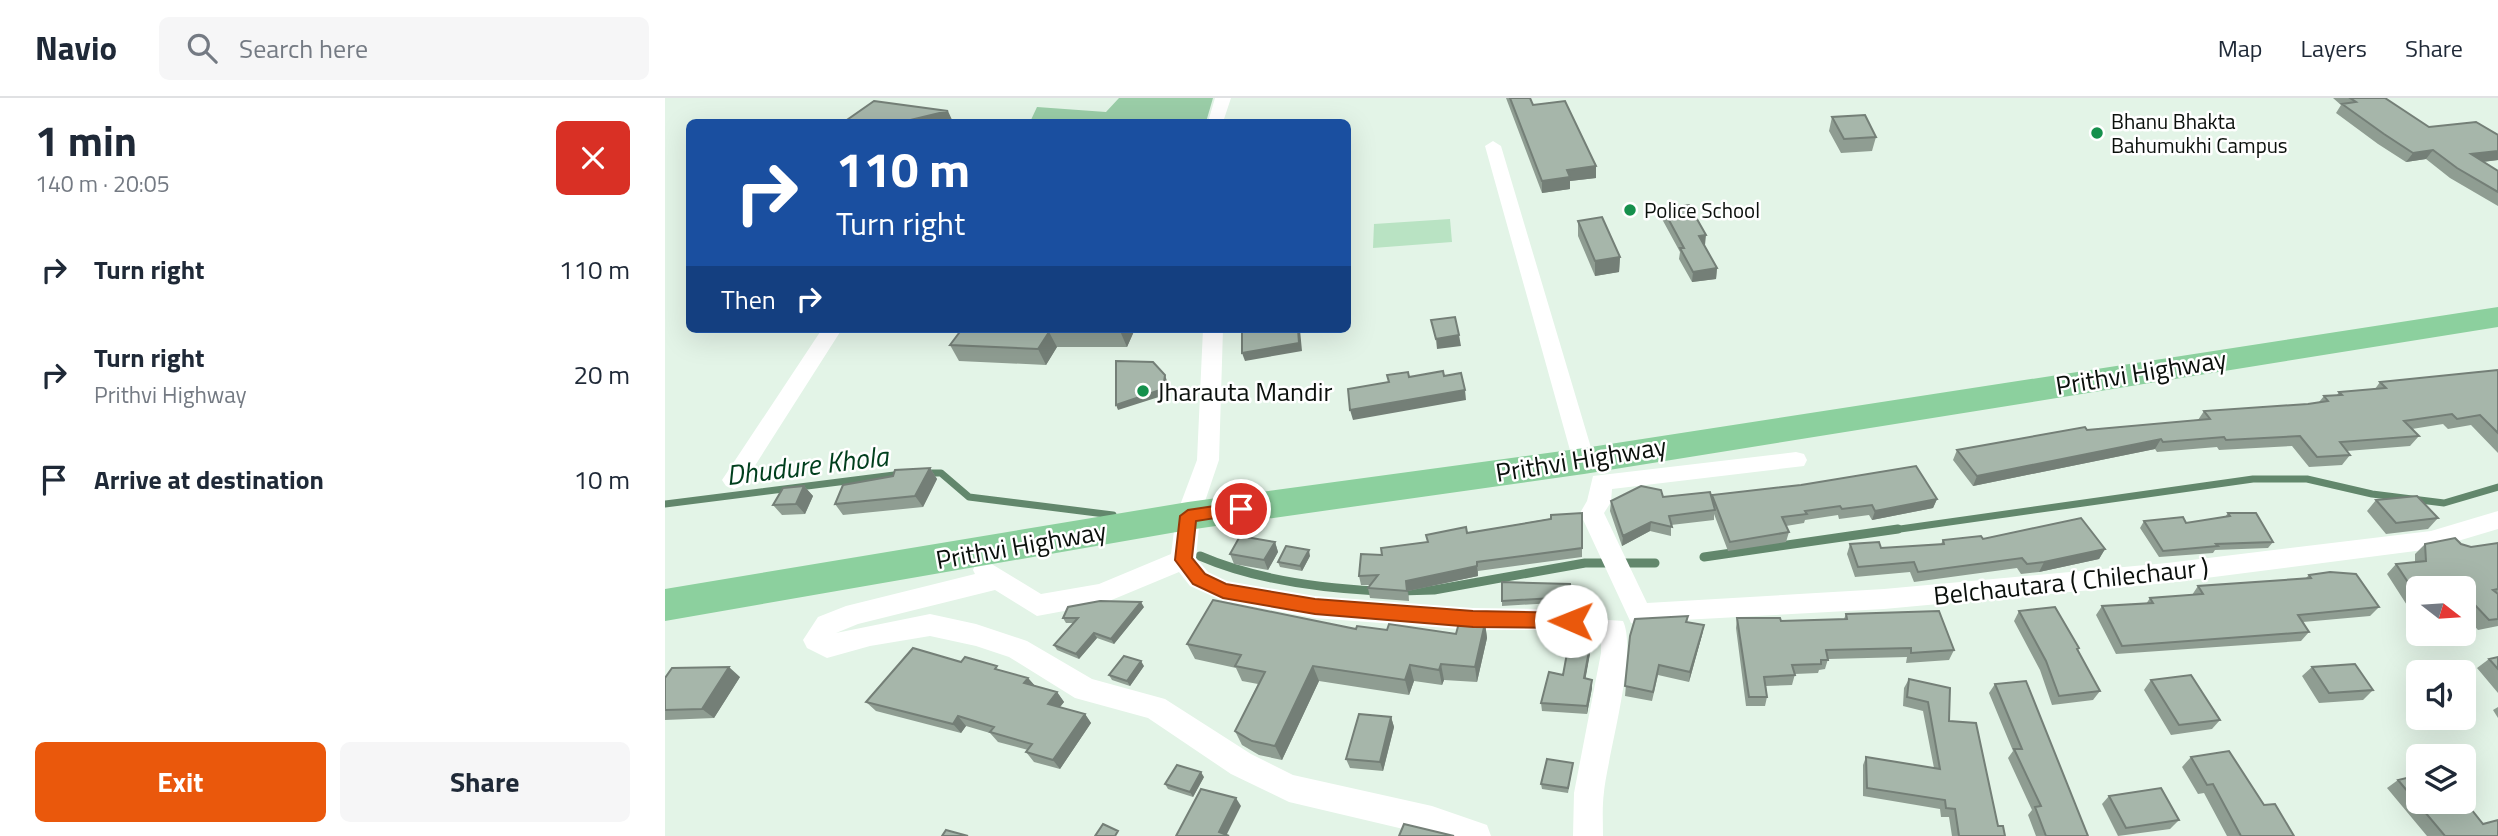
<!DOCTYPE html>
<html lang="en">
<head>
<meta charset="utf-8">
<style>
  :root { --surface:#fff; --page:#f6f6f7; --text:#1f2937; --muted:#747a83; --line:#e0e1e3; --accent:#ea580c }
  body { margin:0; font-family:"Titillium Web",sans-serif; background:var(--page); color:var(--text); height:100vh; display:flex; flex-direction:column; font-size:26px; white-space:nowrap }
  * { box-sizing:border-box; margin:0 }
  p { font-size:23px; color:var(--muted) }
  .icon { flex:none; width:38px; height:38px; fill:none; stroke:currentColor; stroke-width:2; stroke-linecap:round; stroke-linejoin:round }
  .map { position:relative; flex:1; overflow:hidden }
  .drawer { display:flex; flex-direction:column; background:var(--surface); width:665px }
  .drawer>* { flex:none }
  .guide { position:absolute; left:21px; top:21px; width:665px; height:214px; border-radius:10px; box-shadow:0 7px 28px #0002; background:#1a4fa0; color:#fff; overflow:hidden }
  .needle { width:46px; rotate:107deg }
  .controls { position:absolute; left:1741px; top:478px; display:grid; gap:14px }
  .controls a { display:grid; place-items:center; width:70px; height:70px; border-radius:10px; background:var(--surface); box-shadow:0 7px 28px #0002; font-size:35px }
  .pin { position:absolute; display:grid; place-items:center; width:60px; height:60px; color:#fff; margin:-30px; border:4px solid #fff; border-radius:50%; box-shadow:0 2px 7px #0007 }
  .me { position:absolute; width:77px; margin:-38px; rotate:271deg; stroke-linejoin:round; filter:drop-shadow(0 0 5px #0008) }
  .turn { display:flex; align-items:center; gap:24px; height:147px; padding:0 35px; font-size:32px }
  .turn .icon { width:91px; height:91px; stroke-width:2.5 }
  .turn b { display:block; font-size:49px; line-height:60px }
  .then { display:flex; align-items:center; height:66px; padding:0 35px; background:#0003; gap:14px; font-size:26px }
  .round { display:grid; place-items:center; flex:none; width:74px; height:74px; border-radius:10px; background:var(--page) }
  .summary { display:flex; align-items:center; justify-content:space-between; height:119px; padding:0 35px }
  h1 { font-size:42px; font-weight:700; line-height:52px }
  .primary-button { display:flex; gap:14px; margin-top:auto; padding:14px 35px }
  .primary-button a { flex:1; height:80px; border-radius:10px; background:var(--accent); color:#fff; font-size:28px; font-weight:700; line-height:80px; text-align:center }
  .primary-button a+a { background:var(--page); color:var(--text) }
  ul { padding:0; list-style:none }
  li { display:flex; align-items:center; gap:21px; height:105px; padding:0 35px }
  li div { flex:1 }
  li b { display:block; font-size:26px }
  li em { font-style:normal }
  header { display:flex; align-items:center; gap:42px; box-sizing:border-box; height:98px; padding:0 35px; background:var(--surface); border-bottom:2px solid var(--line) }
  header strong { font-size:33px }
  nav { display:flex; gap:38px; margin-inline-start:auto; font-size:24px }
  .search { width:490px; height:63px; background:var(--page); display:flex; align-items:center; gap:18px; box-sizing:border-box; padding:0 24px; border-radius:10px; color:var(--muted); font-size:26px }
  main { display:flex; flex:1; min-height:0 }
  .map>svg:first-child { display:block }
</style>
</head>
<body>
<header>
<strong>Navio</strong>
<div class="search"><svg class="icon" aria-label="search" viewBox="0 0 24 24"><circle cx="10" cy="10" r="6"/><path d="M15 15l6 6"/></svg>Search here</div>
<nav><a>Map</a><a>Layers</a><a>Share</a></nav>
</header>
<main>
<section class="drawer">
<div class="summary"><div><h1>1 min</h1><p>140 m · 20:05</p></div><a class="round" style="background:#d93025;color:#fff"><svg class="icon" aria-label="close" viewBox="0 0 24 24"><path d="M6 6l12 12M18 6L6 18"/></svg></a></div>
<ul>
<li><svg class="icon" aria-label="right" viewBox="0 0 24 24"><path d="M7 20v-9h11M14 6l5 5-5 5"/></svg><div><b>Turn right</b></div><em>110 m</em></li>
<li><svg class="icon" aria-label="right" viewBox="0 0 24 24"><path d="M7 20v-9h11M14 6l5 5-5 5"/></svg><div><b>Turn right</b><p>Prithvi Highway</p></div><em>20 m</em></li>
<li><svg class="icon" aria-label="arrive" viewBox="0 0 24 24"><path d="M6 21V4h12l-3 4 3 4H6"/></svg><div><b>Arrive at destination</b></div><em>10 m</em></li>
</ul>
<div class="primary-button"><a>Exit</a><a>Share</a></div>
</section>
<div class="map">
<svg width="1833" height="738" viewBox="0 0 1833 738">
  <rect width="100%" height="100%" fill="#e3f4e7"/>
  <!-- green -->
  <path fill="#b9e3c3" d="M785,121L787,144L708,150L709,126Z"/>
  <!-- forest -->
  <path fill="#9acda7" d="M454,0H548L541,24H365L372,9L441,14Z"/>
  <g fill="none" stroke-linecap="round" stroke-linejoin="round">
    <!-- stream-far1 -->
    <path stroke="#62876c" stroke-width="7" d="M259,375H276L304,399L448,417
      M0,406L237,376
      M1221,433L1588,381H1642L1707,396L1779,405L1833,389"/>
    <!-- stream -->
    <path stroke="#62876c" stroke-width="9" d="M535,458C588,481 654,490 712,493
      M1039,459L1233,431
      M735,493L769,492L920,465H990"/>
    <!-- minor -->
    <path fill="#fff" fill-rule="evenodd" d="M550,0H566L558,24H543Z
      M828,43L836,48L930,363L927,369H911L908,363L820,48Z
      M157,231H177L77,388L69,391L61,388L57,382L61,376Z
      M538,231H558L554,362L535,418L531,460L543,474L562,483L650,498L808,510L931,512L940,515L943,522L958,523C973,554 943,656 939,694C937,709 938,724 938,738H908L909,695L936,555V532H808L650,520L558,503L525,488L514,474L437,506L372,518L330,492L193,526L171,535L265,516L311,526L362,543L427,581L500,601L586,656L628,677L767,708L822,727L826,738H768L624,704L566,676L483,620L410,600L344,559L311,548L265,538L205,548L162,560L142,550L138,542L153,519L181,508L310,476L308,472L311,465L320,462L376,496L434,486L506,456L511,418L532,362Z
      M1131,354L1139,356L1142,362L1139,368L947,391L946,404L939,415L982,505L1219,491L1502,465L1766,433L1833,413V431L1766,451L1502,485L1219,511L999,523L975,528L966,525L915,415L922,403L928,378Z"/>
    <!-- highway -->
    <path fill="#8cd09e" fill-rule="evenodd" d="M1833,209V229L919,376L523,432L0,523V491L523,404L919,350Z"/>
  </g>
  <!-- wall -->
  <path fill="#8f9d92" d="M841,0H865L868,7L931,80L905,83V91L877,95Z
    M1668,0H1720L1764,29L1833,37V62L1818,64L1833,73V108L1785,80L1761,61L1741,64L1713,46L1671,15L1676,7Z
    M1167,19L1211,39L1207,53L1176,55L1164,33Z
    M998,111L1040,147H1039L1052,170L1051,181L1027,184L1014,161L1015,154L997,121Z
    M913,123L955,159L954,174L930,178L913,138Z
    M297,231H470L462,249H392L381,267L294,263L285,247Z
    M1833,272V355L1806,327L1783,331L1778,326L1747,331L1754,338L1745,348L1682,353L1685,357L1677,367L1644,369L1627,348L1554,352L1552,349L1492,354L1490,351L1308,388L1288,362L1292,352L1422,332L1533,322L1539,313L1643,306L1654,304L1659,298L1672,297L1674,294L1710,291L1715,284Z
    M265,370L272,381L258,409L178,417L170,406L228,378Z
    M139,388L148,398L140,416L117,417L108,407Z
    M1047,397L1272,401L1268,410L1207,422L1204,417L1174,421L1173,417L1140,422L1139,425L1121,428L1124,434L1121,444L1063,453L1049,416V422L1006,427V438L985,433L957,448L945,413L946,403L998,399L1047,401Z
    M1711,402L1773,420L1763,431L1721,436L1702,413Z
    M917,415V459L813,473V478L743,493L744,503L705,500L703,490L705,487H696L694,478L717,457L763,444L802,435Z
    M1563,415L1608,444L1603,450L1550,452L1548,455L1494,459L1475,430L1479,423L1521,425L1560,419Z
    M1318,441L1440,451L1434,461L1374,474L1356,476L1352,470L1249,484L1245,474L1190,479L1182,456L1185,446L1216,450L1276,446L1278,442Z
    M610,444L613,454L603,472L569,466L565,456Z
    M1833,445V528L1813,532L1799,517V490H1754V515H1747L1722,476L1731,466L1750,464V456L1760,446H1796L1806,449Z
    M645,458L637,473L615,469L613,464Z
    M1644,477L1714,509L1705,518L1638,524L1644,534L1636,543L1451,556L1431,517L1437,508L1481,506L1485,500L1527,497L1533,488L1640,481Z
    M905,486L906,504L837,508V503Z
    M479,509L449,546L432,540L414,561L392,552L389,547L408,525H401L398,520Z
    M1354,513L1414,550L1413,553L1435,593L1428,602L1387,607L1375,572L1349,523Z
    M1181,516L1289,552L1284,562L1241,565L1242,559L1163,561L1160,571L1154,572L1153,575L1130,576L1127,587L1101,588L1102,599L1100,608H1081L1071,530L1072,520L1116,523L1179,521Z
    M1023,518L1022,524L1039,527L1037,537L1024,584L993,577L987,603L960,598L965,538Z
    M820,525L822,540L812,584L779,582L777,587L749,583L744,597L654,583L617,662L594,657L577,647L570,633L593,586L577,583L571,570L530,561L522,546L691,531L791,536Z
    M926,542V550L920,581L927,590L922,616L877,613L876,605L898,577Z
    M1833,559V595L1812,570L1824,561Z
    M296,564L335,572L363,580L370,588L392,594L399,604L395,609L420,616L426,625L395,671L369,664L361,654L363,652L333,644L325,635L301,628L296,635L211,613L201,604Z
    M479,568L465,588L447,582L444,577Z
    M1647,569L1708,592L1698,602L1654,605L1637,578Z
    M75,579L49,620L0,622V580Z
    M1244,581L1284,623L1333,728L1340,738H1287L1284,719H1276L1275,711L1198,698V667L1201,659L1269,670L1258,613L1238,608L1239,590Z
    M1486,582L1555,622L1547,631L1506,637L1479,592Z
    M1330,586L1423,738H1371L1363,717L1367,712L1343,660L1348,653L1324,595Z
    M1833,609V620L1828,612Z
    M726,619L729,629L718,673L685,670L681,661Z
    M1526,659L1599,707L1629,738H1562L1539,695L1533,696L1517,669Z
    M908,665L903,695L877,691L876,686Z
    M539,679L528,699L503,691L500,686Z
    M1733,682L1818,726L1833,738H1762L1722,690Z
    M1444,698L1514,722L1505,731L1453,738L1437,706Z"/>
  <!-- shaded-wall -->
  <path fill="#747f77" d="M283,13L288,24H237Z
    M1768,52L1761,61L1741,64L1748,55Z
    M1833,53V62L1799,66L1806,56Z
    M931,68V80L905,83V91L877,95V83L902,72Z
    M1041,137L1040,147L1033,148L1034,138Z
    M955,159L954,174L930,178V163Z
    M1052,170L1051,181L1027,184L1028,174Z
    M386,231L384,234L392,249L381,267L373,251Z
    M456,231H470L462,249L455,233Z
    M633,231L635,232L637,253L580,263L577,255Z
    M794,237L796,248L772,251L771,241Z
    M500,277L502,283L500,297L453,312L451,307Z
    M800,292L801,302L688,322L685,312Z
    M1496,341L1490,351L1308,388L1312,378Z
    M265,370L272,381L258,409L250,398Z
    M139,388L148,398L140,416L131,406Z
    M1272,401L1268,410L1207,422L1210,413Z
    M986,424L985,433L957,448L958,438Z
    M610,444L613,454L603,472L599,462Z
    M1440,451L1434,461L1374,474L1379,464Z
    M644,452L645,458L637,473L635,468Z
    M812,468L813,478L743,493L744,503L741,483Z
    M476,504L479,509L449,546L446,541Z
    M820,525L822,540L812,584L810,569Z
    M1039,527L1037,537L1024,584L1025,574Z
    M429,535L432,540L414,561L411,556Z
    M926,542V550L919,589V580Z
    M476,563L479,568L465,588L462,583Z
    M776,566L779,582L777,587L774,572Z
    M745,567L749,583L744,597L740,582Z
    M648,568L654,583L617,662L610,648Z
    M64,569L75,579L49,620L37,611Z
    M363,580L371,589L359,585Z
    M927,582V590L922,616V608Z
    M392,594L399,604L390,615L383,606Z
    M420,616L426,625L395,671L388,662Z
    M293,618L301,628L296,635L288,626Z
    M726,619L729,629L718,673L715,664Z
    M536,674L539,679L528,699L525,694Z
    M571,700L576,708L561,738L554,734Z"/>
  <!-- building -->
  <path fill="#a6b6aa" stroke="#747f77" stroke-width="2" d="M845,0H865L868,7L900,3L931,68L902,72L905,79L877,83Z
    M1685,0H1720L1764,29L1811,24L1833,37V53L1806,56L1833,73V94L1792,70L1768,52L1748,55L1719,36L1677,6L1691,4Z
    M209,3L283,13L237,24H179Z
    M1200,17L1211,39L1179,41L1167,19Z
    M1024,107L1041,137L1034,138L1052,170L1028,174L1015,150H1019L998,111Z
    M937,119L955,159L930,163L913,123Z
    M790,219L794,237L771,241L766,222Z
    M297,231H386L373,251L285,247Z
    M386,231H456L455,233L384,234Z
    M587,231H633L634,245L577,255V233Z
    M451,263L488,264L500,277L498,291L451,307Z
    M1833,272V335L1815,317L1792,321L1787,316L1739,323L1754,338L1675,344L1685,357L1652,359L1635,338L1561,342L1559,339L1498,344L1496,341L1312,378L1292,352L1420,329L1422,332L1545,321L1539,313L1643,306L1663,303L1659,298L1677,297L1674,294L1721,290L1715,284Z
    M778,273L779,278L796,275L800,292L685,312L683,291L724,284L722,277L743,274L744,279Z
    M1251,368L1272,401L1210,413L1207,407L1177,411L1175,408L1140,413L1142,416L1117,419L1124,434L1065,444L1047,397L1136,387Z
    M265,370L250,398L170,406L178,387L228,378L230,372Z
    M139,388L131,406L108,407L118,390Z
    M976,388L996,392L998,399L1045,394L1050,412L1004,418L1007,429L986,424L958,438L946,403Z
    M1752,398L1773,420L1731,425L1711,402Z
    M917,415V450L812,464V468L741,483L742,493L703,490L713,477L694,478L696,456L717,457L716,450L763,444L761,437L801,429L802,435L886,421V417Z
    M1563,415H1591L1608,444L1551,446L1553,448L1498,453L1479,423L1518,419L1521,425L1565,418Z
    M1416,420L1440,451L1379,464L1362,466L1357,460L1253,474L1249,464L1193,469L1185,446L1214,444L1216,450L1279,446L1278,442L1316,438L1318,441Z
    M575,438L610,444L599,462L565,456Z
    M1790,440L1796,446L1806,449L1833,445V491L1828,492L1833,496V521L1824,522L1810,507H1799V490H1754V501L1731,466L1761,463L1760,446Z
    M621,448L644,452L635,468L613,464Z
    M1665,474L1691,476L1714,509L1633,517L1644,534L1457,548L1437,508L1488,505L1485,500L1538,496L1533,488L1646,480L1644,477Z
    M837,484L905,486L906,499L837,503Z
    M548,502L691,531L692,528L722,532L724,526L791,536L795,521L820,525L810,569L776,566L774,572L745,567L740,582L648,568L610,648L587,643L570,633L600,574L570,568L576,557L522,546Z
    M435,503L476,504L446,541L429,535L411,556L389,547L413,520H398L403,509Z
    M1390,509L1414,550L1412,551L1435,593L1394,598L1381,563L1354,513Z
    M1274,513L1289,552L1246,555V550L1161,552L1163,562H1156V566L1127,567L1130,577L1099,579L1102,599H1084L1072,520H1115L1116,523L1182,521L1181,516Z
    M1023,518L1021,524L1039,527L1025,574L994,567L988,594L960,588L965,538L970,521Z
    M905,539L926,542L919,580L927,582L922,608L876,605L884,574L898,577Z
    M248,550L296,564L300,559L332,568L330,571L363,580L359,585L392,594L383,606L420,616L388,662L361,654L367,646L325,634L329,629L293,618L288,626L201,604Z
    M459,558L476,563L462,583L444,577Z
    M1833,559V571L1824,561Z
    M1690,566L1708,592L1664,595L1647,569Z
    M64,569L37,611L0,612V580L7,570Z
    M1526,577L1555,622L1514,627L1486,582Z
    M1244,581L1285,590L1284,623L1311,625L1333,728H1338L1340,738H1294L1290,711L1281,710L1280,702L1202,690L1201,659L1275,671L1263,604L1242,599Z
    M1361,583L1423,738H1381L1370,709L1376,708L1349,651H1357L1330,586Z
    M694,616L726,619L715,664L681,661Z
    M1564,653L1599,707L1610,706L1629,738H1576L1548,686L1542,687L1526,659Z
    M882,661L908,665L903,690L876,686Z
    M512,667L536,674L525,694L500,686Z
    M1754,677V704H1799V702L1818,726L1833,722V738H1780L1733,682Z
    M1496,690L1514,722L1461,730L1444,698Z
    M536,691L571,700L554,734L564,738H511Z
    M438,726L453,733L450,738H430Z
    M739,726L789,738H734Z
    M281,732L303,738H277Z"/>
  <!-- route -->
  <path fill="#ea580c" stroke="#983908" stroke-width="2" d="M576,404L582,406V415L531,423L527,460L540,476L561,486L650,501L808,513L906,515L916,523L906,530L808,529L650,516L558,500L528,486L510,462L515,418L523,412Z"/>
  <!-- markers -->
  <g fill="#15904c" stroke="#fff" stroke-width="2.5">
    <circle cx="1432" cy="35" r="7"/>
    <circle cx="965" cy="112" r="7"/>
    <circle cx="478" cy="293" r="7"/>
  </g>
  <g text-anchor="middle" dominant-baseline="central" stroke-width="5" stroke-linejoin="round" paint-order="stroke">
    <!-- far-poi labels -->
    <g font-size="21" fill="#0b100c" stroke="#fff" text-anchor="start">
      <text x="1446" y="23">Bhanu Bhakta<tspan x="1446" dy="24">Bahumukhi Campus</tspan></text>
      <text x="979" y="112">Police School</text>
    </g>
    <!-- street labels -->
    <g font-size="26" fill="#0b100c" stroke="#fff">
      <text transform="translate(1476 274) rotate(-9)">Prithvi Highway</text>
      <text transform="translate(916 361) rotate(-9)">Prithvi Highway</text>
      <text transform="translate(356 447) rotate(-10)">Prithvi Highway</text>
      <text transform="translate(1406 483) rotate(-6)">Belchautara ( Chilechaur )</text>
    </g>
    <!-- poi labels -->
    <g font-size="26" fill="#0b100c" stroke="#fff" text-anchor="start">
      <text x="492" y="293">Jharauta Mandir</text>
    </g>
    <!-- water labels -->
    <g font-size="28" font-style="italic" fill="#003f1d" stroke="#fff">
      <text transform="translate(142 367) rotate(-7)">Dhudure Khola</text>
    </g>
  </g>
</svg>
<div class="controls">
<a><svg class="needle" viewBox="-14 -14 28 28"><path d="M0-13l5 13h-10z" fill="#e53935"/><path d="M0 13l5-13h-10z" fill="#747a83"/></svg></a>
<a><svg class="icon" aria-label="sound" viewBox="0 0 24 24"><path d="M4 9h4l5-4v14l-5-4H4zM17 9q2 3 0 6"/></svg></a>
<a><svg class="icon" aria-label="layers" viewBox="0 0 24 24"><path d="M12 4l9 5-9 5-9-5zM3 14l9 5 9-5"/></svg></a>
</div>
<div class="pin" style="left:576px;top:411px;background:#d93025"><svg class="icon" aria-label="arrive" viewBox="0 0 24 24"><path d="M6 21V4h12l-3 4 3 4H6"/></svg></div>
<svg class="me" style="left:906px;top:523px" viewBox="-20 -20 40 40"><circle r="19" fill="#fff"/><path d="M0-13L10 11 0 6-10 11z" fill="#ea580c"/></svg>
<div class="guide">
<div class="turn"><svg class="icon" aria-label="right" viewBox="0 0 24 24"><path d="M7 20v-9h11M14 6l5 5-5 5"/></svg><div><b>110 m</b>Turn right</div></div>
<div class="then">Then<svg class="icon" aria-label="right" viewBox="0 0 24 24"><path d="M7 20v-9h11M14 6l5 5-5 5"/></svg></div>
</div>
</div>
</main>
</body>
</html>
